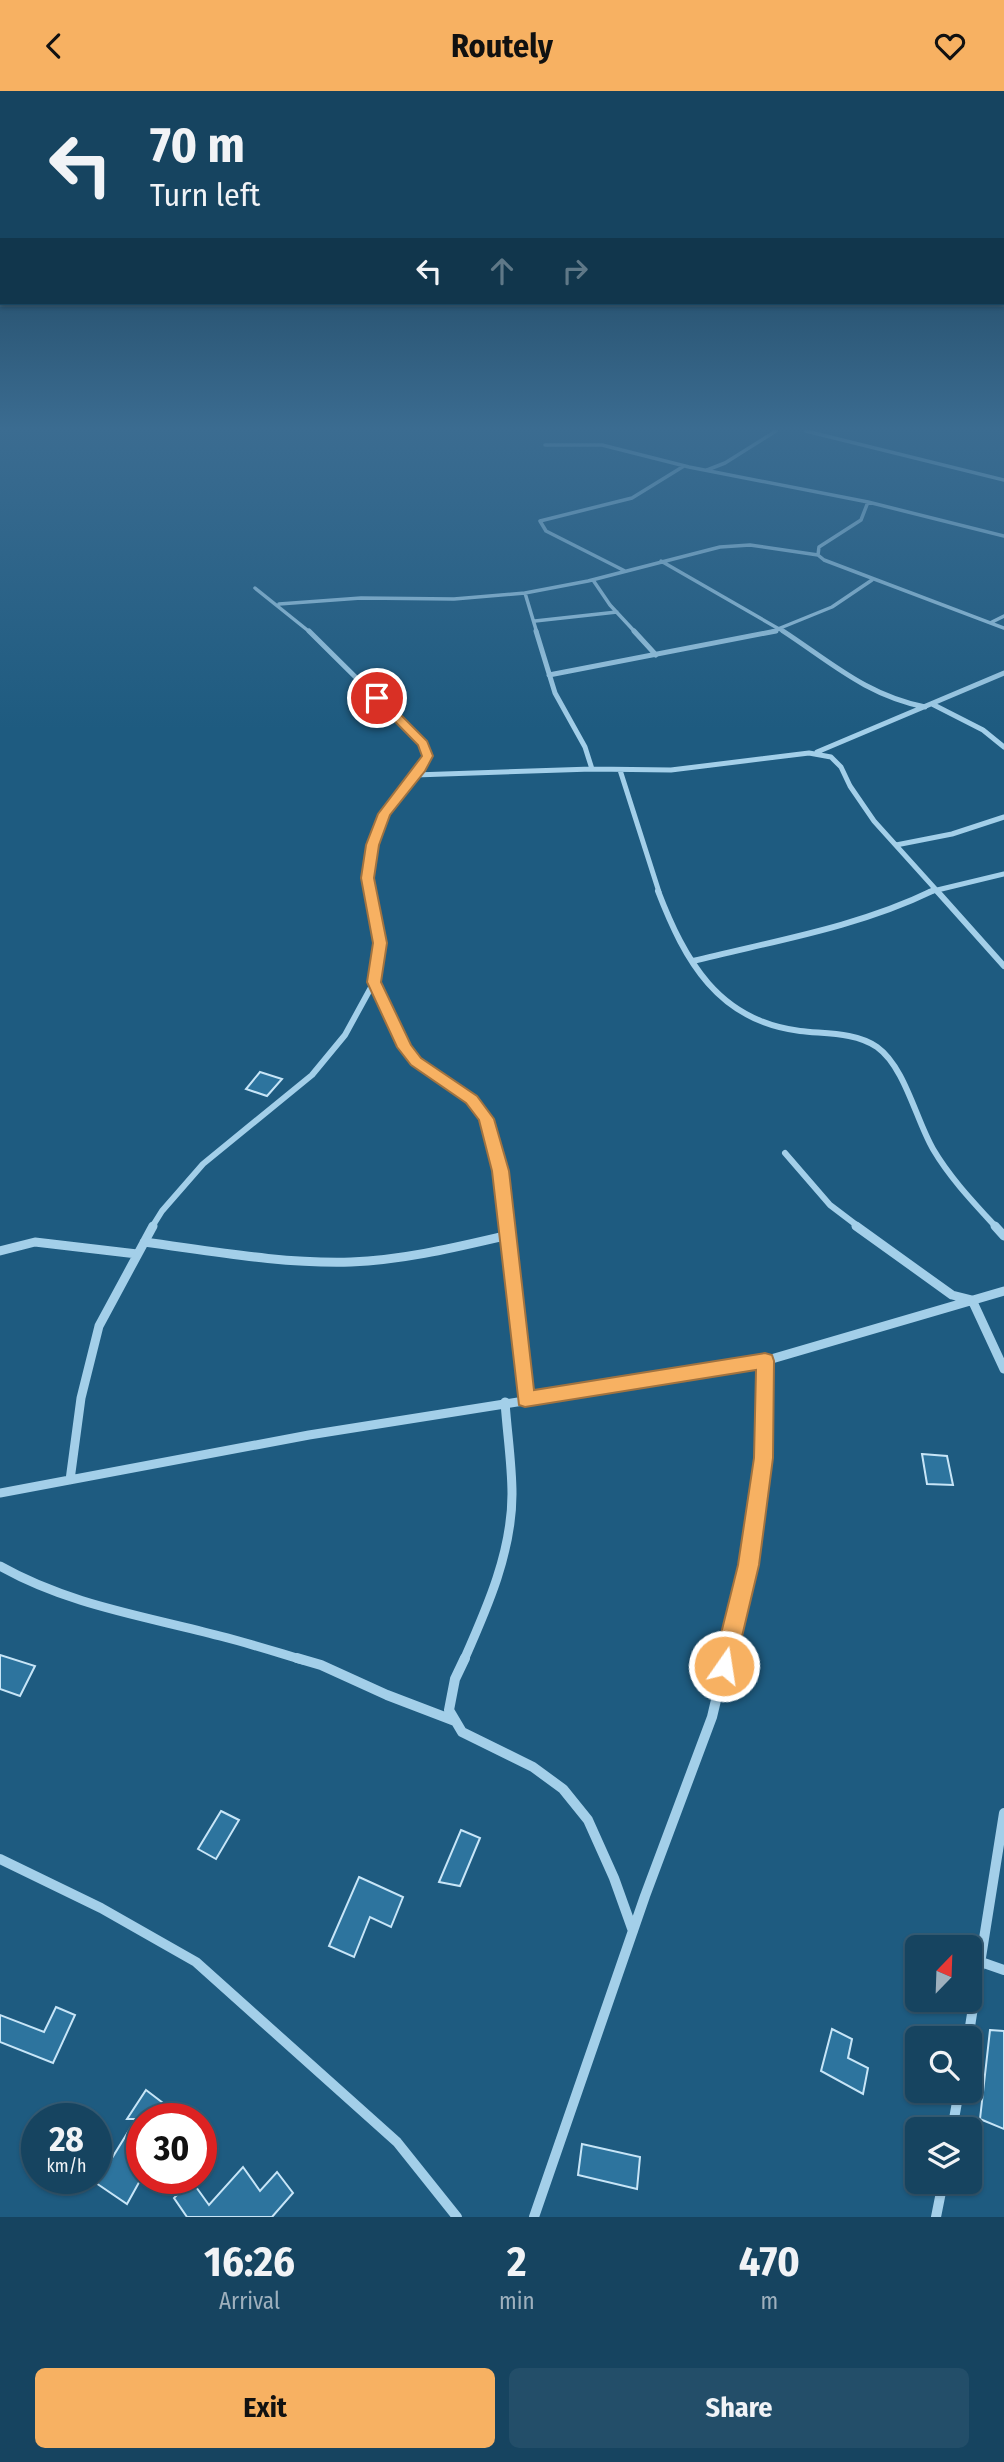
<!DOCTYPE html>
<html lang="en">
<head>
<meta charset="utf-8">
<style>
  :root { --surface:#164460; --page:#234e69; --text:#f1f3f6; --muted:#9eb0bd; --line:#355c75; --accent:#f7b162 }
  body { margin:0; font-family:"Fira Sans Condensed",sans-serif; background:var(--page); color:var(--text); height:100vh; display:flex; flex-direction:column; font-size:26px; white-space:nowrap }
  * { box-sizing:border-box; margin:0 }
  p { font-size:23px; color:var(--muted) }
  .icon { flex:none; width:38px; height:38px; fill:none; stroke:currentColor; stroke-width:2; stroke-linecap:round; stroke-linejoin:round }
  .map { position:relative; height:2126px; overflow:hidden }
  .panel { display:flex; flex-direction:column; background:var(--surface); flex:1 }
  .panel>* { flex:none }
  .banner { position:absolute; left:0px; top:0px; width:1004px; height:214px; box-shadow:0 2px 5px #0004,0 0 0 2px var(--line); background:#164460; color:var(--text); overflow:hidden }
  .needle { width:46px; rotate:23deg }
  .buttons { position:absolute; left:905px; top:1844px; display:grid; gap:14px }
  .buttons a { display:grid; place-items:center; width:77px; height:77px; border-radius:10px; background:var(--surface); box-shadow:0 2px 5px #0004,0 0 0 2px var(--line); font-size:35px }
  .speed { position:absolute; left:21px; top:2012px; display:flex; gap:14px; font-size:35px; font-weight:700; text-align:center }
  .speed>* { display:grid; place-content:center; width:91px; height:91px; border-radius:50%; background:var(--surface); box-shadow:0 2px 5px #0004,0 0 0 2px var(--line); line-height:1 }
  .speed small { font-size:18px; font-weight:400 }
  .speed .limit { border:10px solid #d22; background:#fff; color:#111 }
  .pin { position:absolute; display:grid; place-items:center; width:60px; height:60px; color:#fff; margin:-30px; border:4px solid #fff; border-radius:50%; box-shadow:0 2px 7px #0007 }
  .me { position:absolute; width:77px; margin:-38px; rotate:13deg; stroke-linejoin:round; filter:drop-shadow(0 0 5px #0008) }
  .turn { display:flex; align-items:center; gap:24px; height:147px; padding:0 35px; font-size:32px }
  .turn .icon { width:91px; height:91px; stroke-width:2.5 }
  .turn b { display:block; font-size:49px; line-height:60px }
  .lanes { display:flex; align-items:center; height:66px; padding:0 35px; background:#0003; justify-content:center; gap:35px; direction:ltr }
  .lanes .off { opacity:.35 }
  .eta { display:flex; justify-content:space-evenly; align-items:center; height:119px; text-align:center }
  .eta b { font-size:42px; font-weight:700; line-height:49px }
  .cta { display:flex; gap:14px; margin-top:auto; padding:14px 35px }
  .cta a { flex:1; height:80px; border-radius:10px; background:var(--accent); color:#111; font-size:28px; font-weight:700; line-height:80px; text-align:center }
  .cta a+a { background:var(--page); color:var(--text) }
  header { display:flex; justify-content:space-between; align-items:center; height:91px; padding:0 35px; background:var(--accent); color:#111; font-size:32px; font-weight:700 }
  .map>svg:first-child { display:block }
</style>
</head>
<body>
<header><svg class="icon" aria-label="back" viewBox="0 0 24 24"><path d="M15 5l-7 7 7 7"/></svg>Routely<svg class="icon" aria-label="heart" viewBox="0 0 24 24"><path d="M12 20l-8-8c-3-5 5-10 8-4 3-6 11-1 8 4z"/></svg></header>
<div class="map">
<svg width="1004" height="2126" viewBox="0 0 1004 2126">
  <rect width="100%" height="100%" fill="#1e5b80"/>
  <!-- building -->
  <path fill="#2d749e" stroke="#c7e5f7" stroke-width="2" d="M260,981L282,988L267,1005L246,998Z
    M922,1363L947,1365L953,1394L927,1393Z
    M0,1564L35,1575L20,1605L0,1598Z
    M221,1720L239,1729L216,1768L198,1758Z
    M461,1739L480,1747L460,1795L439,1791Z
    M359,1786L403,1806L391,1836L370,1826L354,1866L329,1855Z
    M56,1916L75,1924L53,1972L0,1951V1924L44,1941Z
    M832,1938L852,1948L848,1967L868,1977L863,2003L821,1980Z
    M990,1939L1004,1940V2038L980,2028Z
    M146,1999L184,2028H142V2086L127,2113L96,2092V2056L112,2067L136,2028H127Z
    M582,2053L640,2066L637,2098L578,2084Z
    M243,2076L260,2100L277,2081L293,2102L272,2126H187L174,2107L191,2089L209,2114Z"/>
  <g fill="none" stroke-linecap="round" stroke-linejoin="round">
    <!-- minor-far4 -->
    <path stroke="#a3cfe9" stroke-width="3.5" d="M806,340L1004,389
      M545,354H602L689,376L868,411L1004,445
      M707,379L725,372L776,340
      M868,411L861,429L819,456L818,464L824,469L1004,537
      M661,470L786,542
      M625,480L546,440L540,430L632,407L684,375
      M593,489L610,514L636,542
      M255,497L311,542
      M525,502L537,542
      M279,513L361,507L454,508L525,502L588,490L720,456L750,454L818,464
      M535,530L617,521
      M992,531L1004,525
      M768,542L832,516L872,489"/>
    <!-- minor-far3 -->
    <path stroke="#a3cfe9" stroke-width="5" d="M309,540L423,653L427,665C397,705 359,748 370,801
      M536,540L555,602L585,656L592,678
      M634,540L656,564
      M783,540C832,572 866,604 925,616
      M549,584L776,540
      M932,613L983,639L1004,656
      M817,661L1004,582
      M620,679L659,801
      M415,684L592,678L671,679L809,662L831,666L841,676L850,695L874,730L938,801
      M896,754L952,743L1004,726
      M929,801L1004,783"/>
    <!-- minor-far2 -->
    <path stroke="#a3cfe9" stroke-width="6" d="M658,800C685,870 718,930 800,940C825,943 855,941 877,956C905,976 916,1029 933,1058C950,1087 974,1112 996,1136
      M937,800L1004,875
      M693,870C773,850 858,836 932,800
      M374,891C386,916 395,953 418,971C440,990 468,1000 484,1025C500,1050 503,1107 506,1136
      M785,1062L830,1114L859,1136
      M152,1136L162,1120L203,1073L312,984L345,944L374,891L380,852L370,800"/>
    <!-- minor-far1 -->
    <path stroke="#a3cfe9" stroke-width="9" d="M506,1135L525,1308
      M856,1135L952,1204L972,1209L1004,1278
      M995,1135L1004,1145
      M144,1151C212,1160 282,1173 351,1171C405,1169 457,1156 509,1144
      M0,1160L35,1151L137,1163
      M70,1389L81,1307L99,1235L153,1135
      M0,1402L309,1344L751,1274L1004,1200
      M0,1475C69,1514 145,1525 220,1545C248,1552 276,1561 303,1569
      M464,1569C487,1517 512,1461 512,1403C512,1373 507,1341 505,1311
      M726,1569L748,1474L763,1367L765,1270"/>
    <!-- minor -->
    <path stroke="#a3cfe9" stroke-width="10" d="M297,1567L321,1574L387,1604L455,1630
      M465,1567L455,1588L449,1619L462,1641L533,1676L563,1698L588,1729L614,1787L633,1840
      M0,1768L101,1817L196,1871L397,2051L457,2126
      M981,1871L1004,1879
      M968,1948L1004,1722
      M952,2039L959,2000
      M534,2126L645,1805L712,1626L726,1567
      M936,2126L943,2091"/>
  </g>
  <!-- sky -->
  <linearGradient id="sky" x2="0" y2="1"><stop stop-color="#103246"/><stop offset="0.53" stop-color="#3b6c91"/><stop offset="1" stop-color="#3b6c91" stop-opacity="0"/></linearGradient>
  <rect width="1004" height="638" fill="url(#sky)"/>
  <!-- route -->
  <path fill="#f7b162" stroke="#a17340" stroke-width="2" d="M374,604H381L427,650L433,665L425,680L390,724L379,754L374,787L387,852L381,891L411,954L421,967L477,1005L494,1028L509,1080L534,1299L765,1262L772,1264L774,1270L773,1367L759,1474L735,1575L732,1583L724,1586L716,1583L713,1575L738,1474L754,1367L756,1279L525,1316L519,1314L492,1080L479,1029L466,1012L411,974L397,956L367,891L373,852L361,787L366,754L378,723L422,665L418,654L374,609Z"/>
</svg>
<div class="buttons">
<a><svg class="needle" viewBox="-14 -14 28 28"><path d="M0-13l5 13h-10z" fill="#e53935"/><path d="M0 13l5-13h-10z" fill="#9eb0bd"/></svg></a>
<a><svg class="icon" aria-label="search" viewBox="0 0 24 24"><circle cx="10" cy="10" r="6"/><path d="M15 15l6 6"/></svg></a>
<a><svg class="icon" aria-label="layers" viewBox="0 0 24 24"><path d="M12 4l9 5-9 5-9-5zM3 14l9 5 9-5"/></svg></a>
</div>
<div class="speed"><div>28<small>km/h</small></div><div class="limit">30</div></div>
<div class="pin" style="left:377px;top:607px;background:#d93025"><svg class="icon" aria-label="arrive" viewBox="0 0 24 24"><path d="M6 21V4h12l-3 4 3 4H6"/></svg></div>
<svg class="me" style="left:724px;top:1575px" viewBox="-20 -20 40 40"><circle r="17" fill="#f7b162" stroke="#fff" stroke-width="3"/><path d="M0-11L8 9 0 5-8 9z" fill="#fff"/></svg>
<div class="banner">
<div class="turn"><svg class="icon" aria-label="left" viewBox="0 0 24 24"><path d="M17 20v-9H6M10 6l-5 5 5 5"/></svg><div><b>70 m</b>Turn left</div></div>
<div class="lanes"><svg class="icon" aria-label="left" viewBox="0 0 24 24"><path d="M17 20v-9H6M10 6l-5 5 5 5"/></svg><svg class="icon off" aria-label="ahead" viewBox="0 0 24 24"><path d="M12 20V5M6 11l6-6 6 6"/></svg><svg class="icon off" aria-label="right" viewBox="0 0 24 24"><path d="M7 20v-9h11M14 6l5 5-5 5"/></svg></div>
</div>
</div>
<section class="panel">
<div class="eta">
<div><b>16:26</b><p>Arrival</p></div>
<div><b>2</b><p>min</p></div>
<div><b>470</b><p>m</p></div>
</div>
<div class="cta"><a>Exit</a><a>Share</a></div>
</section>
</body>
</html>
